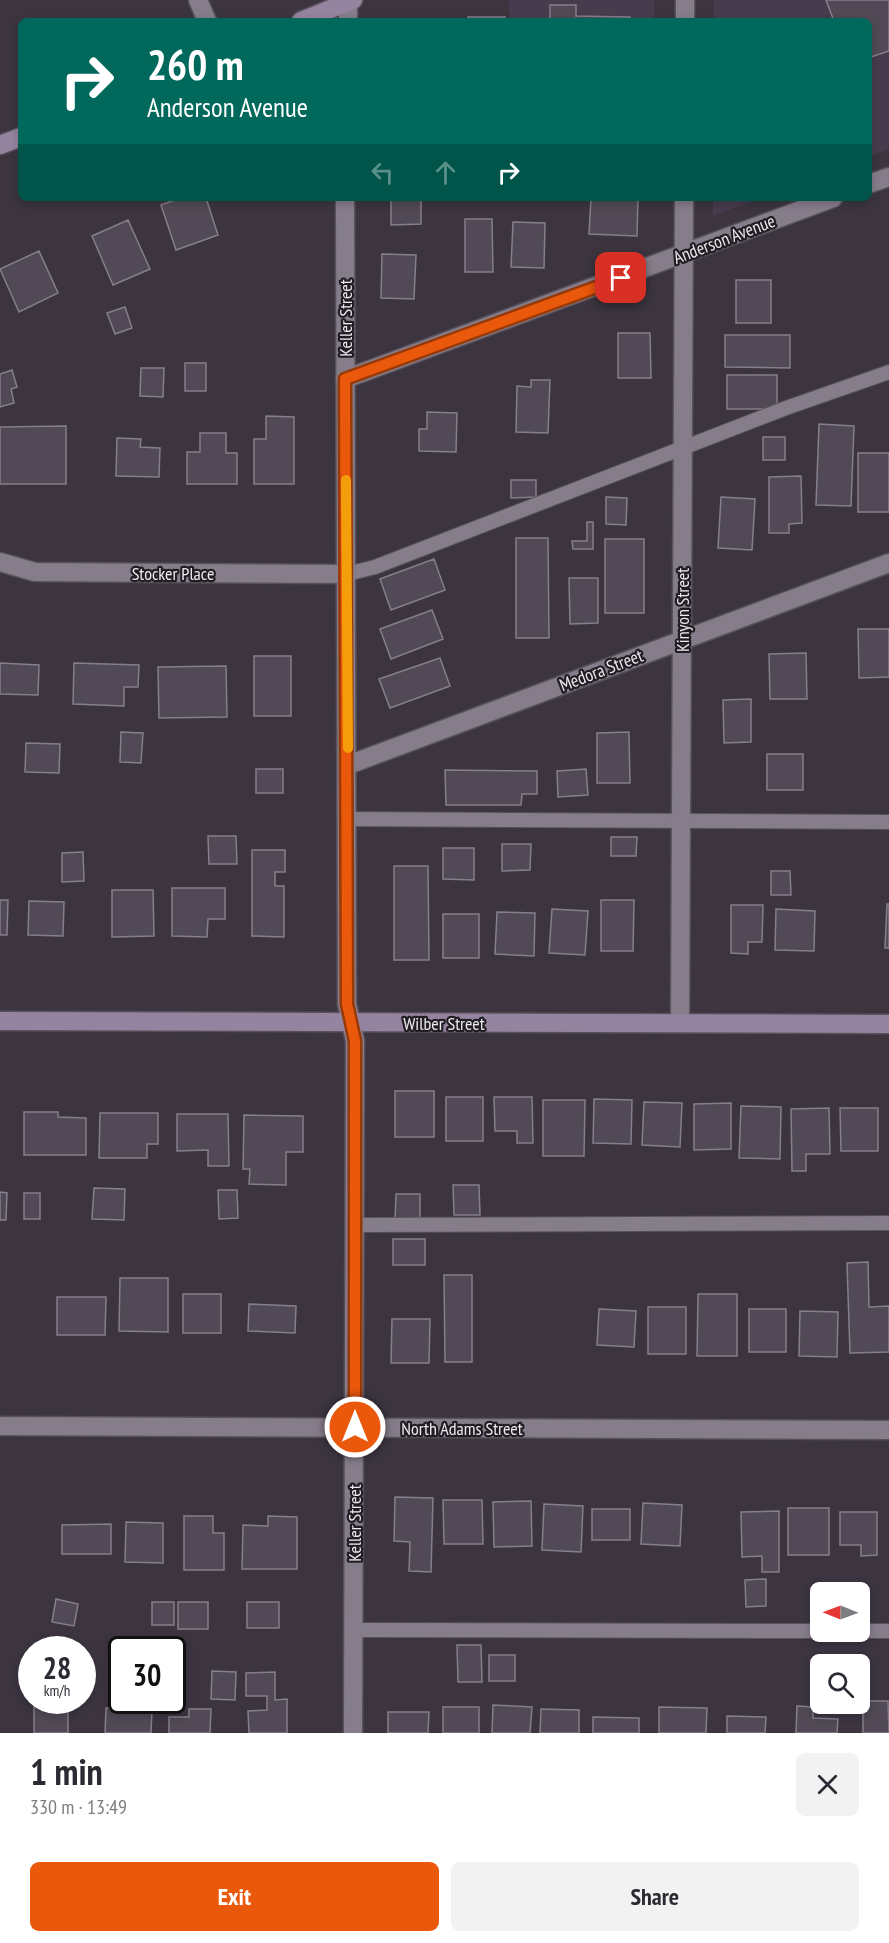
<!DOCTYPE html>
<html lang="en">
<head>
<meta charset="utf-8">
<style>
  :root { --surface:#fff; --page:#f2f2f3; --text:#2b2b33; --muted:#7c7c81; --accent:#ea580c }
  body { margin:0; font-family:"PT Sans Narrow",sans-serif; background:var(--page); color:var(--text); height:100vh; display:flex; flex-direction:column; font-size:22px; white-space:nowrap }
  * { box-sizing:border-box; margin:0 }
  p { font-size:20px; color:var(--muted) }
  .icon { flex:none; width:33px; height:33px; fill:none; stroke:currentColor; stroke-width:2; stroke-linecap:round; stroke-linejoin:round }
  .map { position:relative; height:1733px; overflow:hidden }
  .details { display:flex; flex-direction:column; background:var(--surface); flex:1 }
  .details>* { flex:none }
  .guide { position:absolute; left:18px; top:18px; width:854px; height:183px; border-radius:9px; box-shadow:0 3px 9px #0003; background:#00695c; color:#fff; overflow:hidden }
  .needle { width:39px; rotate:271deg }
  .buttons { position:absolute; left:810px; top:1582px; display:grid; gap:12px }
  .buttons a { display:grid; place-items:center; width:60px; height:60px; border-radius:9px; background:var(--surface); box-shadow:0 3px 9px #0003; font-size:30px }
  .speed { position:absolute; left:18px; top:1636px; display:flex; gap:12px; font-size:30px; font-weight:700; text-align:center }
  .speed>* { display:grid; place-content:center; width:78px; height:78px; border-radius:50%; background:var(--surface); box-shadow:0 3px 9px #0003; line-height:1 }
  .speed small { font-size:15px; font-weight:400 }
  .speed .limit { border:3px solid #111; border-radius:9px; background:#fff; color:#111 }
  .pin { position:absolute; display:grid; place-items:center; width:51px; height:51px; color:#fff; margin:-26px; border-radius:12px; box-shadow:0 3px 9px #0006 }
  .me { position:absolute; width:66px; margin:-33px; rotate:0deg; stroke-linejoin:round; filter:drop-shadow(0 0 4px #0008) }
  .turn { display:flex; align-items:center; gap:21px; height:126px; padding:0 30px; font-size:27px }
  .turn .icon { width:78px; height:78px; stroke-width:2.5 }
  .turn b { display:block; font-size:42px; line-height:51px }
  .lanes { display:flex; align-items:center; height:57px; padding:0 30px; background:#0003; justify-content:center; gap:30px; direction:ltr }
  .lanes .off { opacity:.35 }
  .round { display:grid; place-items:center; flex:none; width:63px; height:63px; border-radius:9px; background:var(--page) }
  .head { display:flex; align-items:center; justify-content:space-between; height:102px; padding:0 30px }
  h1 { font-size:36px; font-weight:800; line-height:45px }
  .button { display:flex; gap:12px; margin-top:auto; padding:12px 30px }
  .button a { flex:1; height:69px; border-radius:9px; background:var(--accent); color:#fff; font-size:24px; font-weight:800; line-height:69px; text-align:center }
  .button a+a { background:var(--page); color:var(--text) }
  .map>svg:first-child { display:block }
</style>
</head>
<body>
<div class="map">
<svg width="889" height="1733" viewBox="0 0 889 1733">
  <rect width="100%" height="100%" fill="#3c3540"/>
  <!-- built -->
  <path fill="#463c4d" d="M509,0H654V21H510Z
    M714,0H889V149L869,157L868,21H714Z
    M713,198H760L713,216Z"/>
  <!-- building -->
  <path fill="#514a56" stroke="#867e8b" stroke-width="1.5" d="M826,0H889V51L868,58V21H834Z
    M550,5H576V16L630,17V21H550Z
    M468,17H505V21H468Z
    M180,198H206L218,235L176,250L161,205Z
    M391,198H421V224L391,225Z
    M591,198H638L637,236L589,234Z
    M465,219H492L493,272H465Z
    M128,220L150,269L113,285L92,236Z
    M513,222L545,223L544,268L511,267Z
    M39,251L58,293L19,312L0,269Z
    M382,254L416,255L414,299L381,298Z
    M736,280H771V323H736Z
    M125,307L132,328L115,334L107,313Z
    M618,333H650L651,378H618Z
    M725,335H790V368L725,367Z
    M185,363H206V391H185Z
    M141,368H164L163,397L140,396Z
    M12,370L17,387L11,389L14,403L0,407V374Z
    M727,375H777V409H727Z
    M531,380H550L548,433L516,432L517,386L531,387Z
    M427,412L457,413L456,452L419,451V429H427Z
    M266,416L294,417V484H254V439H266Z
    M819,424L854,426L851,506L816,505Z
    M66,426V484H0V427Z
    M200,433H226V453H237V484H187V452H200Z
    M763,437H785V460H763Z
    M117,438L141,439L140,447L160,448L159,477L116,476Z
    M858,453H889V512H858Z
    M801,476L802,523L789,524V533H769V477Z
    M511,480H536V497L511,498Z
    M606,497L627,498L626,525L606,524Z
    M721,497L755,499L752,550L718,548Z
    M587,522H593V549H573L572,541H587Z
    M516,538H548L549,638H516Z
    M605,539H644V613H605Z
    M434,559L445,590L391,610L380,579Z
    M569,578H598V623L570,624Z
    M432,610L443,639L391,659L380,629Z
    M858,629H889V677L859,678Z
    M806,653L807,699H770L769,654Z
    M254,656H291V716H254Z
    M440,658L450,686L390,708L379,679Z
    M0,663L39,665L38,695L0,694Z
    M74,663L139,665L138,687H124V706L73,704Z
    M226,666L227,717L159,718L158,667Z
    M751,699V742L724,743L723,700Z
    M121,732L143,733L141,763L120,762Z
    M629,732L630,783H597V733Z
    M26,743L60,744L59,773L25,772Z
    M767,754H803V790H767Z
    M256,769H283V793H256Z
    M586,769L588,795L558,797L557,771Z
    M445,770L537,771V794H522L521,805H446Z
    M208,836H236L237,864H209Z
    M611,837H637L636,856H611Z
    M502,844H531L530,870L502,871Z
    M443,848H474V880L443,879Z
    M252,850H285V872H275V886H284V937L252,936Z
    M83,852L84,881L62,882V853Z
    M394,866H428L429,960H394Z
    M771,871H790L791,895H771Z
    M172,888H225V919H208L207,937L172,936Z
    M112,890H153L154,936L112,937Z
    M0,900H8L7,935H0Z
    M601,900H634L633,951H601Z
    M29,901L64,902L63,936L28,935Z
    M887,904H889V948H885Z
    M731,905H763L762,942H748V954L731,953Z
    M552,909L588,911L585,955L549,953Z
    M776,909L815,911L814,951L775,950Z
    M497,912L535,913L534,956L495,954Z
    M443,914H479V958H443Z
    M395,1091H434V1137H395Z
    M446,1097H483V1141H446Z
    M494,1097H532L533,1143H517V1131H495Z
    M594,1099L632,1100L631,1144L593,1143Z
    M543,1100H585L584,1156H543Z
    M644,1102L682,1103L680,1147L642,1145Z
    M731,1103V1149L694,1150V1104Z
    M741,1106L781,1107L780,1159L739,1158Z
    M829,1108L830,1154H806V1171H792L791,1109Z
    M840,1108H878V1151H841Z
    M24,1112H58V1117L86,1118V1155H24Z
    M100,1113H158V1144H147V1158H99Z
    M177,1114H228L229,1166H208V1150L177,1151Z
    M244,1115L303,1116V1152H286V1185L249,1184L250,1169H243Z
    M453,1185H479L480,1215H454Z
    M94,1188L125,1189L124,1220L92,1219Z
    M218,1190H237L238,1218L219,1219Z
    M0,1192L7,1193L6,1220H0Z
    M24,1193H40V1219H24Z
    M396,1194H420V1220H395Z
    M393,1239H425V1265H393Z
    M868,1262L869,1307L889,1306V1352L850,1353L847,1263Z
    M444,1275H472V1362H445Z
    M120,1278H168V1332L119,1331Z
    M183,1294H221V1333H183Z
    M698,1294H737V1356H697Z
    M57,1297H106L105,1335H57Z
    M249,1304L296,1306L295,1333L248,1331Z
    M648,1307H686V1354H648Z
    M599,1309L636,1311L634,1347L597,1345Z
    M749,1309H786V1352H749Z
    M800,1311L838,1312L837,1357L799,1356Z
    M392,1319H430L429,1363H391Z
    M395,1497L433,1498L431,1572L409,1571L410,1542L394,1541Z
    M443,1500H482L483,1544H444Z
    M531,1501L532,1546L494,1547L493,1502Z
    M643,1503L682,1505L680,1546L641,1544Z
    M544,1504L583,1506L581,1552L542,1550Z
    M788,1508H829V1555H788Z
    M592,1509H630V1540H592Z
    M779,1511V1572H762V1556L742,1557L741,1512Z
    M840,1512H877V1555L861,1556V1545H840Z
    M184,1516H213V1533H224V1570H184Z
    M268,1516L297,1517V1569H242L243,1525L268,1526Z
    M126,1522L163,1523V1563L125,1562Z
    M111,1524V1554H62V1525Z
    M766,1579V1606L746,1607L745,1580Z
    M56,1599L78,1604L74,1626L52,1622Z
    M152,1602H174V1625H152Z
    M178,1602H208V1629H178Z
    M247,1602H279V1628H247Z
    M457,1645H481L482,1682H458Z
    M489,1655H515V1681H489Z
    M212,1671L236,1672L235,1700L211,1699Z
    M275,1672V1700L287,1699V1733H249L248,1711L267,1710V1696H246V1673Z
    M34,1701H68V1733H34Z
    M863,1701H888L889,1733H863Z
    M493,1705L532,1707L530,1733H492Z
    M797,1706L813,1707V1718L838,1719L837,1733H796Z
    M443,1707H479V1733H443Z
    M659,1707L707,1708L706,1733H659Z
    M106,1708L152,1710L151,1733H105Z
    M189,1709H211L210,1733H169V1717H189Z
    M541,1709L579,1710V1733H540Z
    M388,1712H429L428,1733H388Z
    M727,1716L766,1717L765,1733H727Z
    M593,1717L639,1718V1733H593Z"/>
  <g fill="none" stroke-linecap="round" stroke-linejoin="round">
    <defs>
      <path id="lane" d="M347,574L375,567L786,408L889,372
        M347,819L889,822
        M356,1225L889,1223
        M354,1630L820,1631
        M860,1631H889"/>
      <path id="street" d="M198,0L207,21
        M348,21V2
        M685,21V0
        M868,184L889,177
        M345,198L347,1004L355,1041L353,1733
        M345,379L833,198
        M0,562L35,572L347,574
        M348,765L889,563
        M680,1023L684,198
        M0,1426L889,1430"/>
      <path id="secondary" d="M301,21L353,0
        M0,145L21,137
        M0,1021L889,1024"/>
    </defs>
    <!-- lane casing -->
    <use href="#lane" stroke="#58515b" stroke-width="16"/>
    <!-- street casing -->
    <use href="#street" stroke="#58515b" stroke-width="21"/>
    <!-- secondary casing -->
    <use href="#secondary" stroke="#58515b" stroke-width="21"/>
    <!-- lane -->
    <use href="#lane" stroke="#857d8a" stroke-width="14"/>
    <!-- street -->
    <use href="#street" stroke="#857d8a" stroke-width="18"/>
    <!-- secondary -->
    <use href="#secondary" stroke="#95849f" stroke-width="18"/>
  </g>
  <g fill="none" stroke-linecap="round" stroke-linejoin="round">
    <defs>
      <path id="route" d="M355,1427V1041L347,1004L345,379L621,278"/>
    </defs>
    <!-- route casing -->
    <use href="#route" stroke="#983908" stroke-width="15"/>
    <!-- route -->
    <use href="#route" stroke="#ea580c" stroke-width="10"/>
    <!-- slow -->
    <path stroke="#f59e0b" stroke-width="10" d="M346,480L348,748"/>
  </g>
  <g text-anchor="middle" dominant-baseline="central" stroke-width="4.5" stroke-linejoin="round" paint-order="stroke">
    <!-- street labels -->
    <g font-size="18" fill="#ede9f0" stroke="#211e23">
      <text transform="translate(724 239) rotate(-21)">Anderson Avenue</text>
      <text transform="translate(345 318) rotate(-90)">Keller Street</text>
      <text x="173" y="573">Stocker Place</text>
      <text transform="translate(682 610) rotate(-90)">Kinyon Street</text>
      <text transform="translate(601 670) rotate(-21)">Medora Street</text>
      <text x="444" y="1023">Wilber Street</text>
      <text x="462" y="1428">North Adams Street</text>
      <text transform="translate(354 1523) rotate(-90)">Keller Street</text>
    </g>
  </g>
</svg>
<div class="buttons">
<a><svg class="needle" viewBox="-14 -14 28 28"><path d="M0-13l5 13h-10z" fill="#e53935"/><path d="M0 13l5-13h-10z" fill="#7c7c81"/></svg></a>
<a><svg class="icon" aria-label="search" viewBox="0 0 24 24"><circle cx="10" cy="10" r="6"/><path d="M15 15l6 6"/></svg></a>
</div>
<div class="speed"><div>28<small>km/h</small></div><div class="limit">30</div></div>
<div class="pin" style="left:621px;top:278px;background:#d93025"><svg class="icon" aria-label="arrive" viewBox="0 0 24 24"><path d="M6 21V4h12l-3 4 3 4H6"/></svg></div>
<svg class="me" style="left:355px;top:1427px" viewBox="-20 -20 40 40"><circle r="17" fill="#ea580c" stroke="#fff" stroke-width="3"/><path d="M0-11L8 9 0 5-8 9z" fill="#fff"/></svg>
<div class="guide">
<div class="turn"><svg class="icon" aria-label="right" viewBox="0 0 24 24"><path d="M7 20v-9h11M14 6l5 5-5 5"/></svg><div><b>260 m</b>Anderson Avenue</div></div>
<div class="lanes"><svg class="icon off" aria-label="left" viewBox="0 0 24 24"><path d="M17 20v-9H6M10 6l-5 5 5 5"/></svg><svg class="icon off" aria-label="ahead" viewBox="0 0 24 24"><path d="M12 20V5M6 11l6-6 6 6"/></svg><svg class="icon" aria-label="right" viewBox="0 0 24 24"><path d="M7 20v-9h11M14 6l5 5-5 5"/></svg></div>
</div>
</div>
<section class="details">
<div class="head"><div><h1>1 min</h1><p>330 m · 13:49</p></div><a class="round"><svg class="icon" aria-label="close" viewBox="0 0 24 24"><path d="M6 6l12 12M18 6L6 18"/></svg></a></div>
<div class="button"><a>Exit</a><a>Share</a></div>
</section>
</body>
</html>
